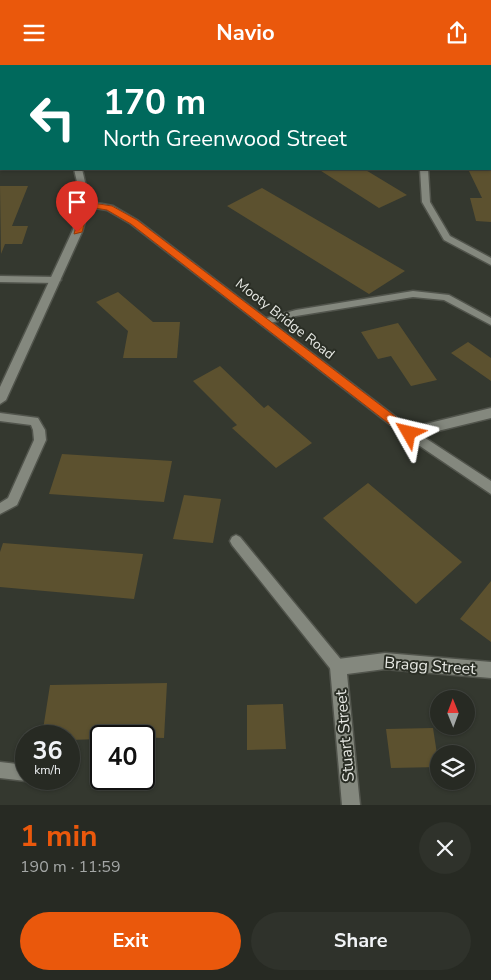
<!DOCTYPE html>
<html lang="en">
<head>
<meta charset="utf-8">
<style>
  :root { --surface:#272a23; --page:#2f322b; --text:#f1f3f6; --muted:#a4a7a6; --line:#434641; --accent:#ea580c }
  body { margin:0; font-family:"Nunito Sans",sans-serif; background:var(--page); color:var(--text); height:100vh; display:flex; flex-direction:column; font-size:19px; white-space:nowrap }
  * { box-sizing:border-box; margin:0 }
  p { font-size:16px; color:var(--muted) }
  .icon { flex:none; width:28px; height:28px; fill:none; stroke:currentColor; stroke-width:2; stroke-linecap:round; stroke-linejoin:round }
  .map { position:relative; height:740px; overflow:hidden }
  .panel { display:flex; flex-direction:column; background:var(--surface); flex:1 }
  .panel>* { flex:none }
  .hud { position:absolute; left:0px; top:0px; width:491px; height:105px; box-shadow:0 1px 4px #0004,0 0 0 1px var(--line); background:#00695c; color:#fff; overflow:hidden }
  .needle { width:32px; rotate:359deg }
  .buttons { position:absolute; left:430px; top:625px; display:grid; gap:10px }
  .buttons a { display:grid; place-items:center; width:45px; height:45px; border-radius:50%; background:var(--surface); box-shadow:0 1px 4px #0004,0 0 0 1px var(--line); font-size:25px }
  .speed { position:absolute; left:15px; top:660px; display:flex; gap:10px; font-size:25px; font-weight:700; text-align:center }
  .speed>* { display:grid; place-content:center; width:65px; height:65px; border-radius:50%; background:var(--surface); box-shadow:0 1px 4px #0004,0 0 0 1px var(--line); line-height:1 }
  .speed small { font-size:12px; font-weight:400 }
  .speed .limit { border:2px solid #111; border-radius:8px; background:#fff; color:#111 }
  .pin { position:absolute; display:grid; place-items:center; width:42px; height:42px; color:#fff; margin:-51px -21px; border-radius:50% 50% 50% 0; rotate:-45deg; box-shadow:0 0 5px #0007 }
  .pin .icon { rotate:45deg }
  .me { position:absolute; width:55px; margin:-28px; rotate:307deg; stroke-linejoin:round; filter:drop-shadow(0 0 4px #0008) }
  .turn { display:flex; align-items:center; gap:18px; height:105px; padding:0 20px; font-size:22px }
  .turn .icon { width:65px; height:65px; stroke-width:2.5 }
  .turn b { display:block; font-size:35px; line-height:42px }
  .round { display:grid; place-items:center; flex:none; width:52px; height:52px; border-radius:26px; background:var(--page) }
  .overview { display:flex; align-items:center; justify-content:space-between; height:85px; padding:0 20px }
  h1 { font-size:30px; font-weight:700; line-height:38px; color:var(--accent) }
  .cta { display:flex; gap:10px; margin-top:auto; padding:10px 20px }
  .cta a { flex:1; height:58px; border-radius:30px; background:var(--accent); color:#fff; font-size:20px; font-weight:700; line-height:58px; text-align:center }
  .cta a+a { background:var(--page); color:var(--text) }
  header { display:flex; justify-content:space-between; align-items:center; height:65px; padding:0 20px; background:var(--accent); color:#fff; font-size:22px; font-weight:700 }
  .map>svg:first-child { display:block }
</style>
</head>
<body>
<header><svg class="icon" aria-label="menu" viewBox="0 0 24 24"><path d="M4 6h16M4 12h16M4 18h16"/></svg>Navio<svg class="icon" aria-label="share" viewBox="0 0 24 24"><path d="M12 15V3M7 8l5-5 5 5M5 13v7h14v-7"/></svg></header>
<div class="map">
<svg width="491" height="740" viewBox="0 0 491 740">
  <rect width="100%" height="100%" fill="#34382f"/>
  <!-- building -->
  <path fill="#5c512f" d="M318,104H364L407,130L379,143Z
    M468,104H491V157L476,156L470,133H482Z
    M0,121H28L12,161H28L22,179H5L1,189Z
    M262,123L405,206L369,229L227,141Z
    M118,227L153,257H180L177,293H123L128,266L96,237Z
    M398,258L437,315L411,321L391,291L378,294L361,267Z
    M468,277L491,293V316L451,288Z
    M220,301L264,343L268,340L312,378L276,403L232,363L237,360L193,316Z
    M62,389L172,396L164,437L49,429Z
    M368,418L462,497L416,539L323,453Z
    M184,430L221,434L213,478L173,474Z
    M3,478L143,489L134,534L0,522V487Z
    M491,516V577L460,554Z
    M167,618L164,673L101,671V674L69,675V671H42L50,620Z
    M283,639L286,684L247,685V640Z
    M433,663L439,702L391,703L386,664Z"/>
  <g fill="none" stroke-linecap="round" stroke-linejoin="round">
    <defs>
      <path id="service" d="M0,83H1V87H0Z
        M420,104H428L430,137L450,171L491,193V200L444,175L422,137Z
        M413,226L449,230L491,253V260L444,235L413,232L296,251L263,260L258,257L260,255L296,245Z
        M0,348L38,353L45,365L46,375L17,440L0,449V438L8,433L34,375L33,365L31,360L0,356Z
        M236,470L240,472L343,597L345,602L343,607L338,609L333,607L232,480L230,476L232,472Z
        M0,697L26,700V714H31L26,716L0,713Z"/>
      <path id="minor" d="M0,211L56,212L61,215L56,218L0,217Z
        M491,343V353L409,373L405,371L403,368L405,365L409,363Z
        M385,588L491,597V613L385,604L347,609L360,740H342L330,602L332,596L338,594Z"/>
      <path id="tertiary" d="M86,136L113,141L137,155L413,365L491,416V429L405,371L131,159L107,145L83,141V137Z"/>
      <path id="secondary" d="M8,0H15V1H8Z
        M74,104H82L90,139L82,167L6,335L0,339V322L72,167L82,139Z"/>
    </defs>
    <!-- service casing -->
    <use href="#service" stroke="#51544c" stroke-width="3"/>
    <!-- minor casing -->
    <use href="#minor" stroke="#51544c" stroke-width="3"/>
    <!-- tertiary casing -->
    <use href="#tertiary" stroke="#51544c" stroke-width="3"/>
    <!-- secondary casing -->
    <use href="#secondary" stroke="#51544c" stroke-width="3"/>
    <!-- service -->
    <use href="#service" fill="#84887e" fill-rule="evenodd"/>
    <!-- minor -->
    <use href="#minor" fill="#84887e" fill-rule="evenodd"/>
    <!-- tertiary -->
    <use href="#tertiary" fill="#84887e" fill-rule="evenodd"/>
    <!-- secondary -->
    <use href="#secondary" fill="#84887e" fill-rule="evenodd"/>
  </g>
  <!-- route -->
  <path fill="#ea580c" stroke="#983908" d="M86,137L112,141L137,155L413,365V371H405L131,159L107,145L89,142L82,167L74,169L82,139Z"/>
  <g text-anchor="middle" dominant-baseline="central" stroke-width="4" stroke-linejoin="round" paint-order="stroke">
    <!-- street labels -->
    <g font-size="14" fill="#e7e9e4" stroke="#2a2e25">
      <text transform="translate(285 254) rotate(38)">Mooty Bridge Road</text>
    </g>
    <!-- near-street labels -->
    <g font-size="16" fill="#e7e9e4" stroke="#2a2e25">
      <text transform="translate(430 601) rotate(4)">Bragg Street</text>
      <text transform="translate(345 671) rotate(-95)">Stuart Street</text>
    </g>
  </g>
</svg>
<div class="buttons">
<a><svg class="needle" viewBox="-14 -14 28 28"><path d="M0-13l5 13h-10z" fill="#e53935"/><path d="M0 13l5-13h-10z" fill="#a4a7a6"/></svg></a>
<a><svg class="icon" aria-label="layers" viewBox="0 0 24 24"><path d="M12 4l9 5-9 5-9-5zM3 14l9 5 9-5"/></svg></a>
</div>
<div class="speed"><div>36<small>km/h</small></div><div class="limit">40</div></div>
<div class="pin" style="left:77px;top:167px;background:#d93025"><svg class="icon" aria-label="arrive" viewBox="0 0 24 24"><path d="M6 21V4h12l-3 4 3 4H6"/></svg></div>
<svg class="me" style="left:409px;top:368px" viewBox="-20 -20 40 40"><path d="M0-17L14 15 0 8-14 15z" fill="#ea580c" stroke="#fff" stroke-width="4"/></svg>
<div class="hud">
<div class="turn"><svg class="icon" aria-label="left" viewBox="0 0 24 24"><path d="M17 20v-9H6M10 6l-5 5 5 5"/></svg><div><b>170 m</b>North Greenwood Street</div></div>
</div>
</div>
<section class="panel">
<div class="overview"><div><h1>1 min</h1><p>190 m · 11:59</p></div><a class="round"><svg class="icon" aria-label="close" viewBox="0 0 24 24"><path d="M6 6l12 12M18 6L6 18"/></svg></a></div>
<div class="cta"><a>Exit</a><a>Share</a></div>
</section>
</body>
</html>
